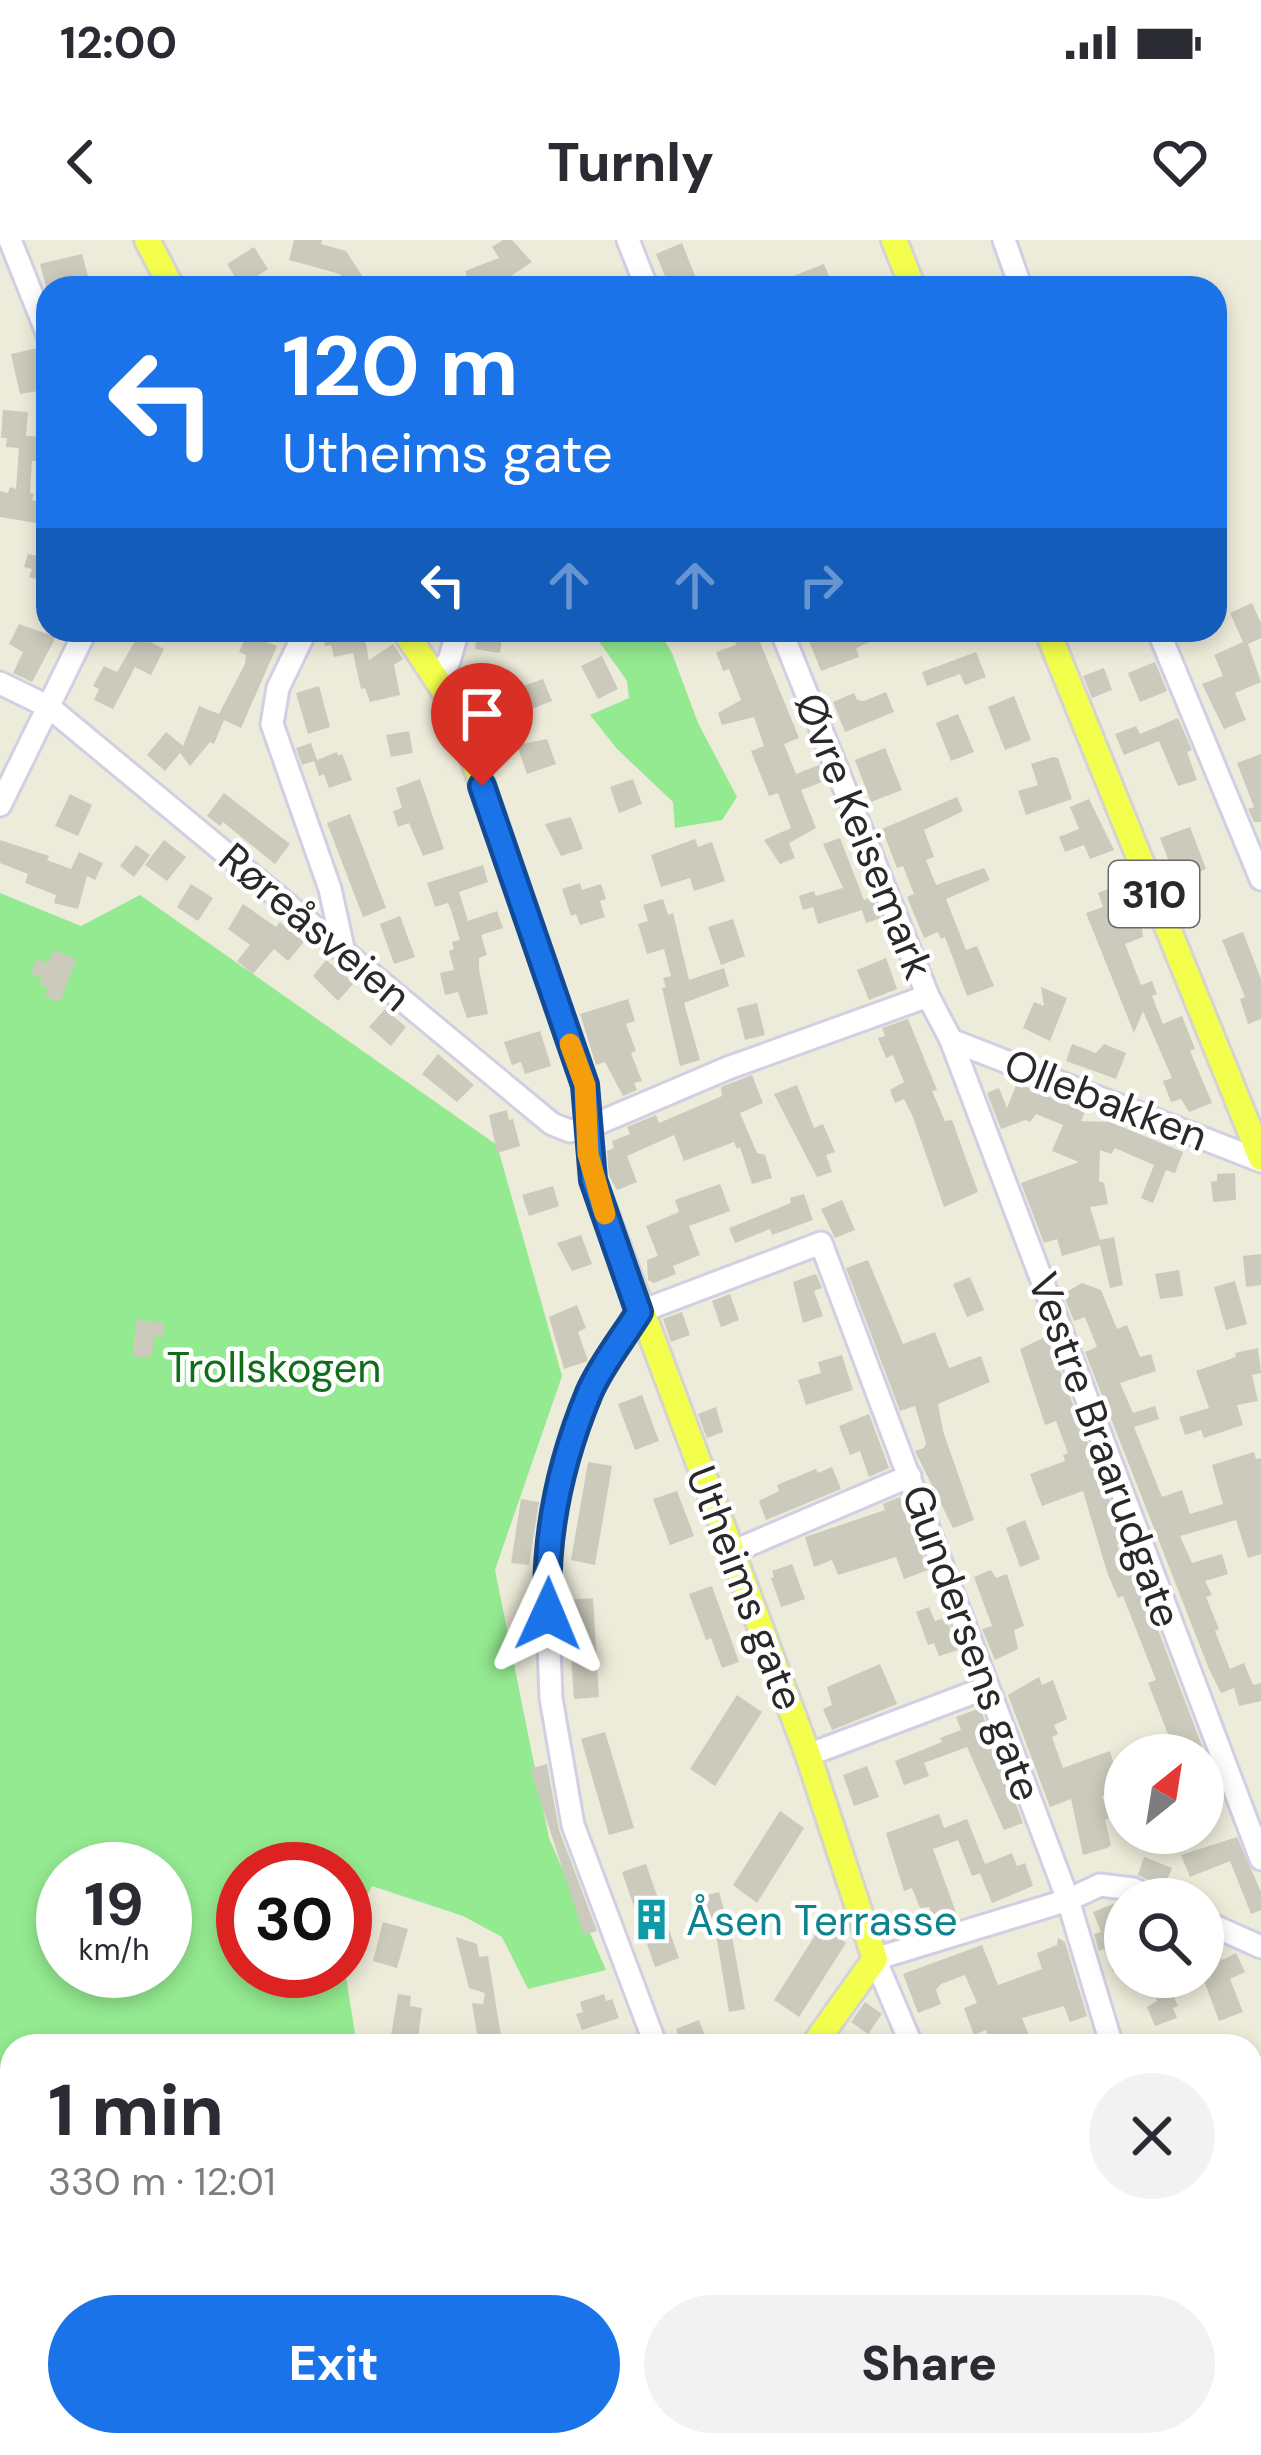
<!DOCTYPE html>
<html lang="en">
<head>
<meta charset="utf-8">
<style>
  :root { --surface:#fff; --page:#f2f2f3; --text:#2b2b33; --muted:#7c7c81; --accent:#1a73e8 }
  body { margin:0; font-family:"DM Sans",sans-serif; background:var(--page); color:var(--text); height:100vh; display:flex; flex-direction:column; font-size:45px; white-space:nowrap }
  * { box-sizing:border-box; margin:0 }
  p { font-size:39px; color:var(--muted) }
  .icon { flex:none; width:66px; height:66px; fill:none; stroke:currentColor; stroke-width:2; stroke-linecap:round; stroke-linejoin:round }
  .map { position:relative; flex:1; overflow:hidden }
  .details { position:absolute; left:0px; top:1794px; width:1263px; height:423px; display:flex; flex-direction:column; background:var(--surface); border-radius:36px 36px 0 0; box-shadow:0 6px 18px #0003 }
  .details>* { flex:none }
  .top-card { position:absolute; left:36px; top:36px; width:1191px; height:366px; border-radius:36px; box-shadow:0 6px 18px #0003; background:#1a73e8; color:#fff; overflow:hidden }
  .needle { width:78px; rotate:30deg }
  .controls { position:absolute; left:1104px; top:1494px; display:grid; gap:24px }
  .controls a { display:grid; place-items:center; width:120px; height:120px; border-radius:50%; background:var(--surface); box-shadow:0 6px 18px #0003; font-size:60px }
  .speed { position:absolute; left:36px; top:1602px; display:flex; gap:24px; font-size:60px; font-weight:700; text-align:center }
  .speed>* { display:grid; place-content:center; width:156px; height:156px; border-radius:50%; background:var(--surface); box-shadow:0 6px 18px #0003; line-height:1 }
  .speed small { font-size:30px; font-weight:400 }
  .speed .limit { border:18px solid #d22; background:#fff; color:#111 }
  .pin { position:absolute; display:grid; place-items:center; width:102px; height:102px; color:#fff; margin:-123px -51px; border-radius:50% 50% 50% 0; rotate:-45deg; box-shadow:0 0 12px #0007 }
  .pin .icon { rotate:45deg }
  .me { position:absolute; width:132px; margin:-66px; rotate:1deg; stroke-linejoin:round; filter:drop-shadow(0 0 9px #0008) }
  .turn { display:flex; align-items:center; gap:42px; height:252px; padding:0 48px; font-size:54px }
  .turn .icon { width:156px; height:156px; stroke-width:2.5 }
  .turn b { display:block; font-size:84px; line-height:102px }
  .lanes { display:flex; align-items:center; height:114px; padding:0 48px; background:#0003; justify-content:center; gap:60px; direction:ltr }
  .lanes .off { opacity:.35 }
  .round { display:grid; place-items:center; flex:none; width:126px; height:126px; border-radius:63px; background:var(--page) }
  .headline { display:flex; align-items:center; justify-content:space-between; height:204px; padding:0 48px }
  h1 { font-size:72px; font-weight:800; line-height:90px }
  .cta { display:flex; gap:24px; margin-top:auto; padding:24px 48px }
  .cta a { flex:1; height:138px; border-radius:72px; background:var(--accent); color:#fff; font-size:48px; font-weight:800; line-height:138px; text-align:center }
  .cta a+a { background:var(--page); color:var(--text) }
  .status { display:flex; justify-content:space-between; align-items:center; height:84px; padding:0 60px; background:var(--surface); direction:ltr }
  .status svg { height:33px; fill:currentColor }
  header { display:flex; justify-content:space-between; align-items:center; height:156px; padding:0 48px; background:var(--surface); font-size:54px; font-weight:800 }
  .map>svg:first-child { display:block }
</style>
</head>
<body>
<div class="status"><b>12:00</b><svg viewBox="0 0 49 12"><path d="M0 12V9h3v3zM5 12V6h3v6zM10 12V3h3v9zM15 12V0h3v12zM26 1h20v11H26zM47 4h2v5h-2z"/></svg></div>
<header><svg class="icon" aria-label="back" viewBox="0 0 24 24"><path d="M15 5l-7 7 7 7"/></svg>Turnly<svg class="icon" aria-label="heart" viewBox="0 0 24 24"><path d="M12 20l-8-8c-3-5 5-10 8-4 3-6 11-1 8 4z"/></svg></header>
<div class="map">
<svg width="1261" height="2215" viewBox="0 0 1261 2215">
  <rect width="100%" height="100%" fill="#edebd9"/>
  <!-- green -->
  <path fill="#94ea90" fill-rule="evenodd" d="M591,390H658L672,413L698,483L737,557L722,580L675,588L673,562L617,509L590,475L629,458L627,441Z
    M0,653L81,686L140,655L497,905L562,1136L495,1330L549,1598L606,1730L528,1749L502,1697L463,1676L372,1646L345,1698V1629H243V1731H345L357,1806H12V2205L0,2198ZM63,1629H165V1731H63Z"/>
  <!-- building -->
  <path fill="#cbcabc" d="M294,0H322L321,4L346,11L370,48H347L340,34L289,20Z
    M503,0H512L532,22L493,48H471L465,31L499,18L492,7Z
    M682,3L697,41L670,48L656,14Z
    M254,7L268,29L241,47L227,24Z
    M82,14L88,36L46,47L40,24Z
    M824,24L834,48H765V47Z
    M38,108L41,142L36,143L38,151L20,154L11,114Z
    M3,170L28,172L26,196L48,197V221H32L30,253L34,254L32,260L48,265V285L0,277V251L8,253L10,247L16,249L19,208L6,207L7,198H1Z
    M28,314L48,318V343L29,337L32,329L24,327Z
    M1252,363L1261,383V398L1248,404L1261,442L1235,453L1246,480L1224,489L1202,444L1223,436L1214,415L1243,402L1230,373Z
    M19,384L56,397L32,442L13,433L23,412L9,404Z
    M322,390H369V395L356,399H365L369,420L393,404L403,419L394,425L400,455L370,462L365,448L361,449L353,413L334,417L331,405L325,406Z
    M489,390H503L500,413L475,409L477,396L488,398Z
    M733,390H755L799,498L784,504L796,534L819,525L825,541L801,550L816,588L789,603L795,618L780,624L764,600L791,588L778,553L769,556L751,511L764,506L754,477L722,485L718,473L741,460L729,429L723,431L716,412L736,405Z
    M822,390H832L840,398L859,390H898L856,408L859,417L821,431L807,396Z
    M247,395L277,406L241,488L224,480L214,504L210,502L190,526L180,513L165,531L147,515L166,492L183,506L199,466L219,474L245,424L246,415L239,412Z
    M138,396L164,409L151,435L135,427L113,469L94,460L99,449L93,446L104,426L117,432Z
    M976,412L986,437L965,445L960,434L927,446L922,432Z
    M602,416L618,449L598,459L581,426Z
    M1155,422L1167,451L1140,462L1128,433Z
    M1104,428L1112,450L1092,458L1083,436Z
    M543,439L552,461L521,473L512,450Z
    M319,446L330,487L308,494L296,453Z
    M886,452L894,472L845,492L833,462L854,453L857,460L864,461Z
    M1014,456L1031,500L1005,510L988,467Z
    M958,474L974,512L951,521L936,483Z
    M1178,478L1192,510L1187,512L1197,540L1178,546L1159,501L1124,515L1115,494L1136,486L1140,494Z
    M409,491L413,513L391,517L386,495Z
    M547,499L556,524L527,534L517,505Z
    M311,503L317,520L337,512L338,516L342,514L352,540L329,548L324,534L319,536L314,521L302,525L296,508Z
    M885,508L902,550L871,562L855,520Z
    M1261,514V582H1254L1248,569L1254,567L1237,523Z
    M1053,517L1058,518L1072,559L1026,575L1018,551L1038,545L1031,524Z
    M420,539L444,609L423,616L409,583L398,587L393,571L402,568L396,548Z
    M633,539L642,564L619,573L610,547Z
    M224,553L290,604L275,624L223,582L220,586L207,576Z
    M70,554L92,565L78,596L55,586Z
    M957,557L963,571L924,590L934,617L926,620L936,645L984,628L990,640L946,659L966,710L977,706L994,746L967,756L945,697L941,699L938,692L924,698L907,657L914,654L903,626L897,628L882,589Z
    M1089,559L1114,610L1090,619L1084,605L1065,612L1059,597L1079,589L1070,567Z
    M350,574L386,668L363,677L327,583Z
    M571,577L583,609L561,616L545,584Z
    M1190,587L1206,629L1176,640L1160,598Z
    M840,598L864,660L872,657L881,678L866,683L862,670L818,684L813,667L803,670L799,656L814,651L816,656L843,648L823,604Z
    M695,599L698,607L712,602L725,641L694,651L690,638L661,647L651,615Z
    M0,600L49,616L47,620L71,629L79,612L103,623L95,640L87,636L78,669L54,663L56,655L25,643L28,634L0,623Z
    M164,600L186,617L167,641L145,625Z
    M136,605L150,615L134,637L120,626Z
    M483,625L488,642L459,652L468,681L497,671L503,688L481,695L487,715L479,718V729L488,774L467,778L458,752L445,755L440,733L454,730L449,711L454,709L452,702L460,700L451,670L448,663L435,667L427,643Z
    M580,643L582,650L601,644L606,659L600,661L605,677L580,685L576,674L571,676L562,649Z
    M191,644L213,658L198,681L177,667Z
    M1119,645L1124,658L1130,656L1142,688L1143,697L1125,704L1141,745L1152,741L1157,754L1152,756L1163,784L1182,776L1195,809L1190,811L1212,863L1189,872L1181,859L1171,862L1163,841L1172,838L1143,771L1134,793L1086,673L1103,667L1098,653Z
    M663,659L668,675L673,673L689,740L724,728L729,746L684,763L700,820L680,826L662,748L666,747L663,738L671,736L664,709L647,714L638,684L648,681L643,665Z
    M243,664L276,687L280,682L304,702L288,721L274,709L253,734L237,721L250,705L228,689Z
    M400,676L415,717L394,724L380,684Z
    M733,679L745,716L721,725L708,687Z
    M1243,692L1261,739V779L1248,784L1240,759L1245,757L1222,700Z
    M53,710L76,719L60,762L45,756L48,748L40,745L42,738L31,733L37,719L48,723Z
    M886,718L897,749L869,760L857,730Z
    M326,720L354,743L338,761L313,736Z
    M1041,747L1067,758L1050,801L1023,788L1034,762L1044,766Z
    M628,759L635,781L626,784L636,811L631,813L642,841L634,843L637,850L623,856L605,822L596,825L580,774Z
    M757,763L765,795L745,800L737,768Z
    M385,769L406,787L391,806L369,787Z
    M908,779L937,850L932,851L945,881L952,880L978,952L944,967L913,877L904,859L895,863L890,850L904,842L893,815L886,818L878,798L885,796L882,788Z
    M540,791L551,826L525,834L521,822L512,825L504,802Z
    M1072,804L1096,813L1104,804L1126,813L1116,839L1066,821Z
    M438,814L474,845L457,862L422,834Z
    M752,835L763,863L740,873L757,913L765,915L772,938L752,944L740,907L737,909L734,902L684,921L674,895L627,916L637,942L617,950L609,936L607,911L614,908L612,901L630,894L627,887L656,875L659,883L722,856L721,847Z
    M1017,843L1085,872L1081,881L1110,882L1183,912L1175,933L1166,930L1153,963L1141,958L1154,925L1115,908L1111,914L1100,910L1099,941L1104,943L1108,964L1090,967L1100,1000L1114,997L1123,1045L1110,1048L1100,1005L1062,1016L1057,999L1044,1003L1021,943L1079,922L1052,911L1063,885L1036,874L1030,882L1025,880L1001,889L987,853L999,848L1007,868Z
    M797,845L814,888L823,884L835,912L826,915L832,932L817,937L774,854Z
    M507,870L509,880L513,879L520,906L497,913L489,875Z
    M1235,933L1236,960L1213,962L1211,942L1217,941V934Z
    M720,944L730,971L689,986L700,1015L673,1026L676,1034L654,1043L648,1040L647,1020L658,1016L646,986L679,972L675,960Z
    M553,946L559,966L529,976L522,955Z
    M804,954L813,980L772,995L770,989L735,1003L729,988L791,963L790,958Z
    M842,960L855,990L835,998L821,969Z
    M581,995L592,1024L572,1031L557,1003Z
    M1261,1014V1045L1246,1047L1243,1016Z
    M868,1020L903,1104L935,1092L949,1128L981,1116L990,1142L938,1164L943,1191L974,1280L953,1288L915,1211L924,1208L926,1203L915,1166L900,1171L846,1028Z
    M1179,1030L1183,1056L1160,1059L1155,1034Z
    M816,1034L822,1048L814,1051L823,1076L803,1083L793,1042Z
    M970,1037L984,1070L967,1077L953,1044Z
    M1235,1041L1247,1084L1226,1090L1214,1047Z
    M1082,1043L1101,1050L1117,1089L1127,1085L1140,1117L1151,1114L1156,1131L1120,1143L1133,1173L1155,1166L1159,1179L1134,1187L1162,1257L1182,1250L1190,1274L1223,1264L1212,1225L1254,1212L1256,1219L1261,1218V1314L1248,1318L1236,1280L1180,1296L1192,1323L1222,1314L1228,1334L1205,1341L1212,1355L1206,1357L1219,1389L1215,1391L1230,1429L1244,1423L1253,1445L1261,1443V1461L1239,1466L1234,1448L1221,1453L1209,1429L1085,1112L1097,1107L1085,1077L1074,1081L1063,1054Z
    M730,1054L739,1080L721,1087L712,1061Z
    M577,1065L586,1088L578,1092L588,1121L564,1129L549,1077Z
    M682,1072L690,1095L671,1102L663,1079Z
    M136,1080L164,1083L163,1097L154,1096L152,1115L146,1118L133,1116Z
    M1047,1096L1125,1301L1117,1304L1126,1332L1135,1329L1224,1564L1206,1572L1203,1515H1167L1160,1497L1168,1494L1148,1443L1156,1440L1123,1356L1118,1358L1107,1332L1083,1251L1042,1266L1030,1234L1065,1221L1063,1215L1068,1213L1056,1181L1045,1185L1020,1109Z
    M1258,1108L1261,1133L1252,1135L1258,1161L1237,1165L1243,1185L1204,1198L1201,1190L1185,1195L1179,1177L1209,1168L1196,1131L1236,1117L1235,1113Z
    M842,1115L853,1150L806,1165L798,1140L821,1133L818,1122Z
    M642,1155L659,1201L635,1210L618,1164Z
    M716,1167L723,1192L707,1198L698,1174Z
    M869,1174L889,1228L869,1237L860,1211L850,1215L839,1186Z
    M588,1222L612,1226L595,1325L571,1320Z
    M832,1227L841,1249L766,1280L759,1261L779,1251L777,1245L816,1229L818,1233Z
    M677,1251L694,1296L670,1305L653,1259Z
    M900,1257L928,1330L904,1339L896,1317L838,1335L832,1320L814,1327L805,1297L885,1270L883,1264Z
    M521,1259L539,1262L529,1325L511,1323Z
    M1025,1280L1040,1319L1020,1327L1006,1288Z
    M792,1324L805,1359L781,1367L771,1338L774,1337L772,1331Z
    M991,1330L996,1338L1007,1334L1024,1386L1014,1390L1018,1409L995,1420L982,1389L992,1386L974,1337Z
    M712,1346L739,1422L722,1428L711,1398L706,1400L689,1354Z
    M593,1358L599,1457L574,1459L567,1360Z
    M929,1367L935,1381L946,1377L958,1410L939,1416L934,1403L928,1405L916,1372Z
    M880,1424L897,1464L832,1490L823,1469L832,1465L827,1447Z
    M1039,1437L1042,1445L1053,1440L1067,1479L1054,1485L1058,1494L1052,1497L1063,1528L1110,1511L1113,1522L1119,1520L1125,1537L1120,1541L1122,1547L1102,1556L1109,1578L1105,1580L1111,1605L1107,1608L1083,1615L1071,1559L1050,1567L1008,1455Z
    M737,1455L762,1472L715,1546L690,1529Z
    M980,1468L1023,1583L1004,1590L967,1507L924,1523L929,1536L904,1545L895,1521L942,1502L940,1498L961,1490L956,1477Z
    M605,1492L634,1588L609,1595L581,1499Z
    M547,1524L559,1590L597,1691L584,1695L530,1529Z
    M867,1526L879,1557L854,1566L843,1535Z
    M780,1571L804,1588L757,1663L733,1645Z
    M939,1574L944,1588L967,1579L985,1624L1012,1613L1017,1626L1025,1623L1033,1646L992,1663L980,1633L972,1636L958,1600L933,1609L958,1678L936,1685L929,1667L920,1668L912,1648L904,1651L886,1593Z
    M1237,1597L1261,1652V1670L1251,1674L1230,1621L1190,1637L1181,1615Z
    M1144,1617L1172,1628L1164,1647L1138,1635Z
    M646,1624L679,1718L655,1727L622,1632Z
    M719,1652L733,1702L745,1769L729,1772L716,1694L712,1695L703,1656Z
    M1118,1662L1125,1678V1727L1113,1732L1104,1709L1099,1711L1094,1694L1101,1692L1093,1672Z
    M383,1682L408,1689L397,1728L373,1721Z
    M821,1686L846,1703L799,1777L774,1760Z
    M456,1697L477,1704L479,1717L488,1716L501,1796L494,1797L496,1806H480L478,1800L472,1763L483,1764L485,1753L469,1748Z
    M1203,1697L1212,1701L1222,1720L1236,1713L1245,1732L1230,1739L1243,1772L1219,1781L1203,1738L1171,1751L1178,1766L1173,1768L1177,1778L1155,1786L1147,1767L1157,1761L1147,1737H1203Z
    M1058,1698L1065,1702L1087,1776L1070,1782L1064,1766L1022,1778L1033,1806H992L986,1790L974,1795L964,1768L977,1763L965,1735L941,1744L936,1750L941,1764L918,1773L903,1734L982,1705L998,1745L1042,1729L1037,1713L1057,1705Z
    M398,1754L411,1756L410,1766L422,1768L417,1806L390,1802Z
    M604,1754L606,1761L612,1759L619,1778L582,1790L576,1774L583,1772L580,1762Z
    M865,1762L882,1774L868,1794L851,1782Z
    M699,1780L709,1806H682L676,1789Z"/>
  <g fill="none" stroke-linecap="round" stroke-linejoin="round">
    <defs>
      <path id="minor" d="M10,0L48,95
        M628,0L647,48
        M1004,0L1021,48
        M306,390L278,448L272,484L330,649L343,708
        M781,390L928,756L951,800L1261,1619
        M1158,390L1261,639
        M437,434L449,421L458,390
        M0,443L49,467L552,884L570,891L587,888L728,828L928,756
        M0,565L86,390
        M951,800L1261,921
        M732,1312L910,1236
        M808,1515L988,1447
        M1203,1681L1261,1707
        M656,1806L573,1585L551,1458L546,1332L559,1241L590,1149L639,1072L821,1003L1068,1660L1112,1806
        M912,1806L875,1719L1068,1660L1100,1645L1133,1649L1154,1659
        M1251,2023L1261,2030
        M1251,2140L1261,2126
        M843,2205L859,2215
        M1160,2205L1174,2215
        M290,2215L297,2205"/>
      <path id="major" d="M147,0L172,48
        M894,0L913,48
        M404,390L456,469L585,845L593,940L808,1515L875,1719L813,1806
        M1047,390L1261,918
        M531,2215L538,2205"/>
    </defs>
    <!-- minor casing -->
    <use href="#minor" stroke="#d1cfe4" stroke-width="27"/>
    <!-- major casing -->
    <use href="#major" stroke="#d4d4d4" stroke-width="30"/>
    <!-- minor -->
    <use href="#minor" stroke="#fff" stroke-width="21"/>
    <!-- major -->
    <use href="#major" stroke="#f4ff4d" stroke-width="24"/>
  </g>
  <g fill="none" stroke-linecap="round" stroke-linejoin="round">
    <defs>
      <path id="route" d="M482,546L585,845L593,940L639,1072C623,1098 601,1125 589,1153C560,1223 544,1298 548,1374"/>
    </defs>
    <!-- route casing -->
    <use href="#route" stroke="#114b97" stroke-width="30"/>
    <!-- route -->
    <use href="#route" stroke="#1a73e8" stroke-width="21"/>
    <!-- slow -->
    <path stroke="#f59e0b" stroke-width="21" d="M570,804L585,845L588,914L605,974"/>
  </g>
  <!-- icons -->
  <defs>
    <symbol id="building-bare" viewBox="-9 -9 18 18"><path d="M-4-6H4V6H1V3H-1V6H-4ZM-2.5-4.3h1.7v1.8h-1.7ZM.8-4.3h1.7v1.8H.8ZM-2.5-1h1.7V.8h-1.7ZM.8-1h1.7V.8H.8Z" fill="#0f9aa8" stroke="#fff" stroke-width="2.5" paint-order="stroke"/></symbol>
  </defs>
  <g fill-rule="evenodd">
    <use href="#building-bare" x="622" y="1650" width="59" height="59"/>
  </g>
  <g text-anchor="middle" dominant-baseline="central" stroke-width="9" stroke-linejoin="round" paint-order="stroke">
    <!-- shield labels -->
    <rect fill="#fff" stroke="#696969" stroke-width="3" x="1109" y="621" width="90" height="66" rx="9"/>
    <g font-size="39" font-weight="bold" fill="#292929">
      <text x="1154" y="654">310</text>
    </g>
    <!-- street labels -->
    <g font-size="42" fill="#292929" stroke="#fff">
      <text transform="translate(864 596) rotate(68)">Øvre Keisemark</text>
      <text transform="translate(315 687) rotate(40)">Røreåsveien</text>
      <text transform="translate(1106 860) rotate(21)">Ollebakken</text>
      <text transform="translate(1105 1210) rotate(70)">Vestre Braarudgate</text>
      <text transform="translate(745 1348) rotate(69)">Utheims gate</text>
      <text transform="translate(972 1403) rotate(70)">Gundersens gate</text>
    </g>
    <!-- park labels -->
    <g font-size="42" fill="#126d1a" stroke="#fff">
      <text x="274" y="1127">Trollskogen</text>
    </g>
    <!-- culture labels -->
    <g font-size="42" fill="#0d838f" stroke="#fff" text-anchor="start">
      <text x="686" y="1680">Åsen Terrasse</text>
    </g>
  </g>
</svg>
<div class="controls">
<a><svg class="needle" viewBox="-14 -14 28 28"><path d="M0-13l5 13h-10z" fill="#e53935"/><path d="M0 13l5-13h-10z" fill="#7c7c81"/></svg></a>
<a><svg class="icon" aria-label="search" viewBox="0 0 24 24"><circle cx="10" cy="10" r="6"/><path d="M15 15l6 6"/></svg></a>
</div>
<div class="speed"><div>19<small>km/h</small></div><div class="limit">30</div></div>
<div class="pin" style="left:482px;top:546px;background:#d93025"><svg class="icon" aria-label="arrive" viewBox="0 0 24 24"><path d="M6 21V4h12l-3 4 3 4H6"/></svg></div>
<svg class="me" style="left:548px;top:1374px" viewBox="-20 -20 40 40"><path d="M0-17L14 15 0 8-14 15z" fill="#1a73e8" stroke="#fff" stroke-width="4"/></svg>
<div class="top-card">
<div class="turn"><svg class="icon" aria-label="left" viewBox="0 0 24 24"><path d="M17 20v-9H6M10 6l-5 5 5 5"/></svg><div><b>120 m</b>Utheims gate</div></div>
<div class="lanes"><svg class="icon" aria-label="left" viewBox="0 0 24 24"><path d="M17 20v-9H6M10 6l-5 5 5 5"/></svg><svg class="icon off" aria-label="ahead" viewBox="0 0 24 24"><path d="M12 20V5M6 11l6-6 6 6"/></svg><svg class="icon off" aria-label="ahead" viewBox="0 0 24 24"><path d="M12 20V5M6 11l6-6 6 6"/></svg><svg class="icon off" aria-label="right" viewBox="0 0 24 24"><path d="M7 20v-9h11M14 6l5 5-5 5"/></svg></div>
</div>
<section class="details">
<div class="headline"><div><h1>1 min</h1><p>330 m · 12:01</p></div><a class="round"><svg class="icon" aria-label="close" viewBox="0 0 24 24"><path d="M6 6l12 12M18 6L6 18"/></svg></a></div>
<div class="cta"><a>Exit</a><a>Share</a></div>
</section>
</div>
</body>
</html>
